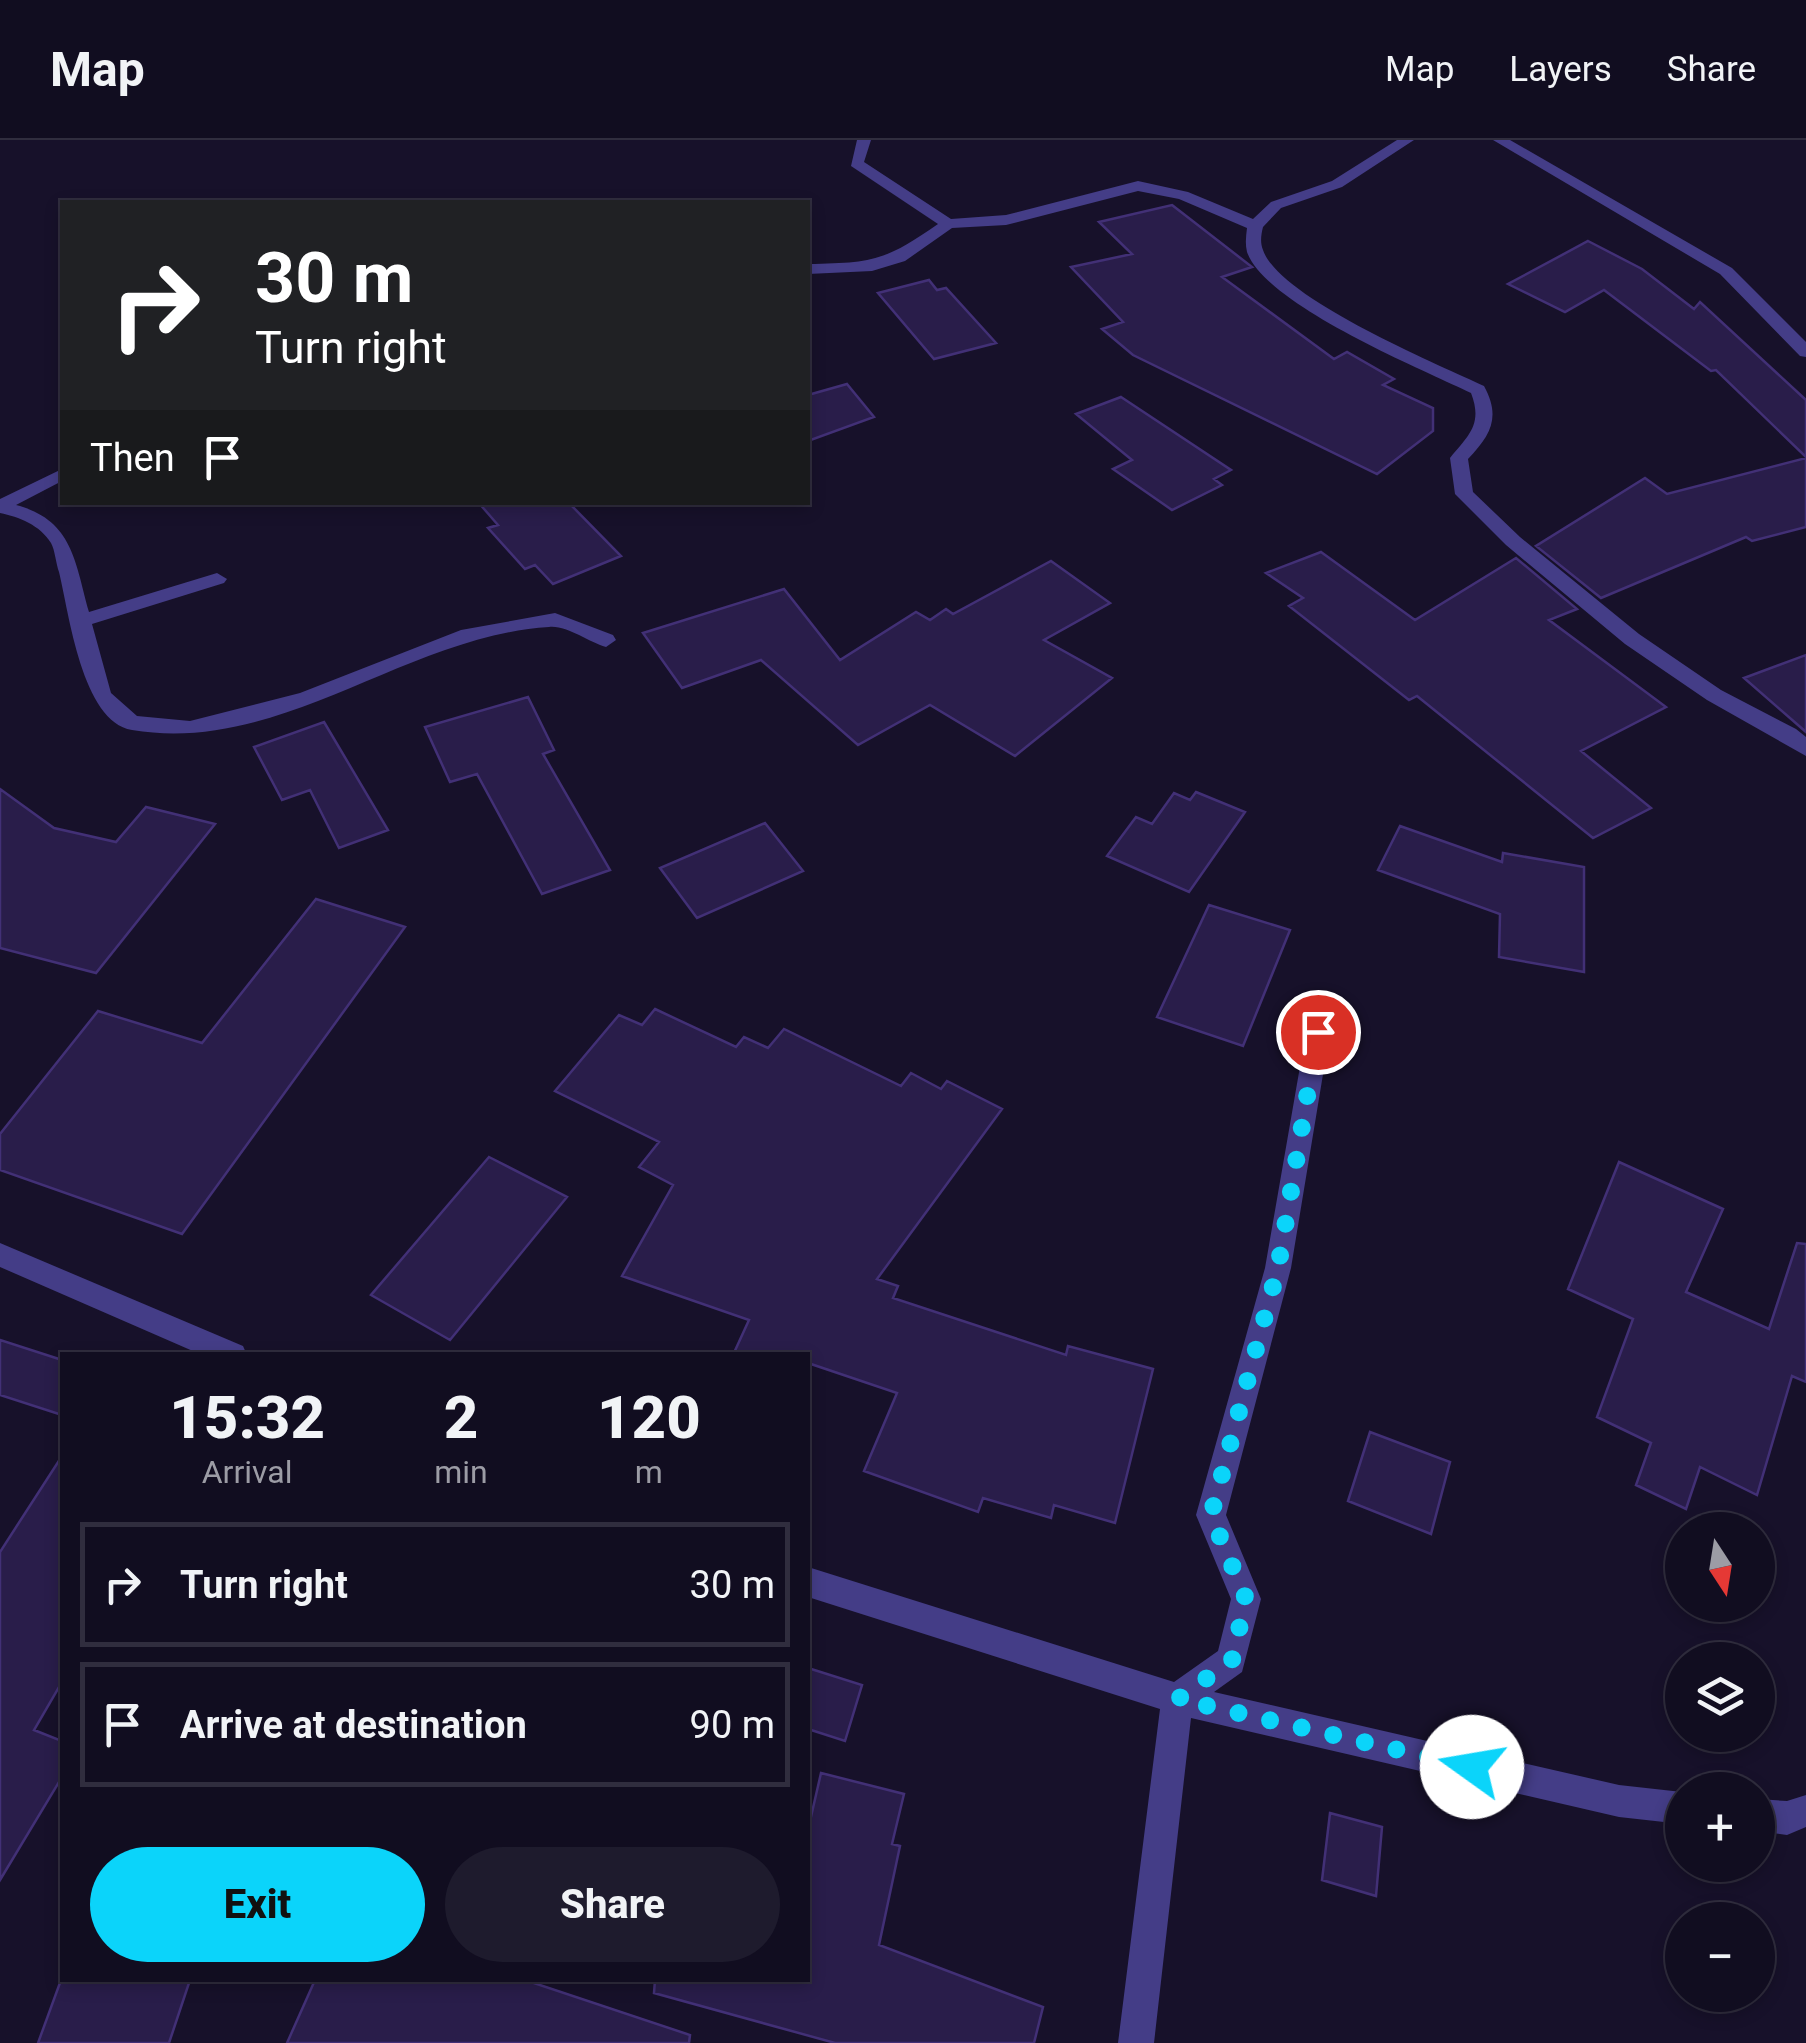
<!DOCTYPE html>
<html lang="en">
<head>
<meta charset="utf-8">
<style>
  :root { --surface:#110d20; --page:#1e1b2d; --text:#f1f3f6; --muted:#9c9ca5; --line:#302d3e; --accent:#0bd4fa }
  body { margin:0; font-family:Roboto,sans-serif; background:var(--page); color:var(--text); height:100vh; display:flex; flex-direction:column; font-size:38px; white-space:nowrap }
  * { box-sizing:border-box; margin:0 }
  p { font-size:32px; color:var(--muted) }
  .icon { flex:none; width:55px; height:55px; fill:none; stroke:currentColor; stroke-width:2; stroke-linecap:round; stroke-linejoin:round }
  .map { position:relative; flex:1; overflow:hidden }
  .panel { position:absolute; left:60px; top:1212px; width:750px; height:630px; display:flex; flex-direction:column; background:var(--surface); border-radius:0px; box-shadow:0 5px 15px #0003,0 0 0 2px var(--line) }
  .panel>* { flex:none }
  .hud { position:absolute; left:60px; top:60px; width:750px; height:305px; border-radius:0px; box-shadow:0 5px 15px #0003,0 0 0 2px var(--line); background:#202124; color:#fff; overflow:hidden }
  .needle { width:65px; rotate:168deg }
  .buttons { position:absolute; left:1665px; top:1372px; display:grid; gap:20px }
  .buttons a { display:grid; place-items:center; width:110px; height:110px; border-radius:50%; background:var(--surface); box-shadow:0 5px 15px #0003,0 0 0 2px var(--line); font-size:50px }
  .pin { position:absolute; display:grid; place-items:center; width:85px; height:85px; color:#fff; margin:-42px; border:5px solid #fff; border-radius:50%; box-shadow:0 2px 10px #0007 }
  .me { position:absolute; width:110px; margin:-55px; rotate:283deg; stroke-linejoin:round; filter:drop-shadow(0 0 8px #0008) }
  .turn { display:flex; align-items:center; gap:35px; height:210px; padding:0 30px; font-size:45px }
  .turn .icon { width:130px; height:130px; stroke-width:2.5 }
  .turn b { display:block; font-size:70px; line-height:85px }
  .then { display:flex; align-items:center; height:95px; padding:0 30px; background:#0003; gap:20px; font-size:38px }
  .eta { display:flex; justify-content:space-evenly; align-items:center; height:170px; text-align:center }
  .eta b { font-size:60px; font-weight:800; line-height:70px }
  .action { display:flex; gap:20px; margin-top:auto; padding:20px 30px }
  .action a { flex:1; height:115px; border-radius:60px; background:var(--accent); color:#111; font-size:40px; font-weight:800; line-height:115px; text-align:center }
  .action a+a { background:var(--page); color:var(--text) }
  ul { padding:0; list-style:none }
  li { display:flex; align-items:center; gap:30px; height:125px; margin:0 20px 15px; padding:0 10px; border:5px solid var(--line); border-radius:0px }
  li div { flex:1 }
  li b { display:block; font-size:38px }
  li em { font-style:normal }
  header { display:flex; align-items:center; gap:60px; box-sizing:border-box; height:140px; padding:0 50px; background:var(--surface); border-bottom:2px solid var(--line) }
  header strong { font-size:48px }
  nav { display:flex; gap:55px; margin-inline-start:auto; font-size:35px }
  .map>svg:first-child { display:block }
</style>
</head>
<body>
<header>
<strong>Map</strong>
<nav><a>Map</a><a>Layers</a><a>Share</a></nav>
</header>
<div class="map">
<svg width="1806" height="1903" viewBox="0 0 1806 1903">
  <rect width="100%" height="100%" fill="#17112a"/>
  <!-- building -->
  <path fill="#291d4a" stroke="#423076" stroke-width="2.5" d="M1172,65L1252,127L1222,137L1334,219L1347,212L1394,239L1383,245L1433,268V291L1377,334L1133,215L1102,189L1123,182L1071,127L1132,114L1099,82Z
    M1588,101L1642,129L1694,169L1700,162L1806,260V317L1716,230L1711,231L1604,150L1565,172L1508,144Z
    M929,140L937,150L946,148L996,203L934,219L878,153Z
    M847,244L874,277L808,301V255Z
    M1121,257L1231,330L1214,339L1222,345L1172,370L1113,329L1132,320L1076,274Z
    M1806,318V387L1752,401L1746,397L1601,458L1536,406L1645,338L1667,354Z
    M478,362H568L621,416L553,444L535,425L525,429L488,388L498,385Z
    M1321,412L1415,480L1516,418L1577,469L1549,480L1666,567L1581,611L1651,668L1593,698L1417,556L1409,560L1289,466L1303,458L1266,433Z
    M1051,421L1110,463L1044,500L1112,538L1015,616L930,565L858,605L761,520L682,548L643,493L784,449L840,520L916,472L930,480L946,469L953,474Z
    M1806,515V592L1744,538Z
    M528,557L554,610L543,614L610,730L542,754L477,634L450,642L425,587Z
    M324,582L388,690L339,708L310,650L282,660L254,607Z
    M0,649L54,688L116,702L146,667L215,684L96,833L0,808Z
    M1196,652L1245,672L1189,752L1107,716L1136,677L1152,684L1174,653L1190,660Z
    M765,683L803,731L697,778L660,728Z
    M1400,686L1502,722L1503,713L1584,727V832L1499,817L1500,774L1378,730Z
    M316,759L405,787L182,1094L0,1030V994L98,871L202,903Z
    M1209,765L1290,790L1243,906L1157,877Z
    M655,869L736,907L744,897L768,908L784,889L901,946L911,933L941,949L947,941L1002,969L877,1139L898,1146L893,1158L1066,1215L1068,1206L1153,1229L1115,1383L1054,1365L1051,1378L983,1358L978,1372L864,1331L897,1253L808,1223V1215H733L749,1180L622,1136L673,1045L639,1027L659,1002L555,951L619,875L642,885Z
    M489,1017L567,1057L450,1200L371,1155Z
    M1619,1022L1723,1069L1686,1152L1769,1189L1797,1103L1806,1104V1242L1792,1236L1757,1355L1700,1327L1686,1369L1636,1345L1651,1303L1597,1277L1633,1179L1568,1149Z
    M0,1200L62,1220V1275L0,1255Z
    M1370,1292L1450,1322L1431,1394L1348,1361Z
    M62,1316V1542L34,1590L62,1601V1637L0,1740V1412Z
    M808,1528L862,1545L845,1601L808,1589Z
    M821,1633L904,1654L892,1704L900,1706L879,1805L1043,1867L1034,1903H835L654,1853L655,1840H808V1690Z
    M1330,1673L1382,1687L1376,1756L1322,1740Z
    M61,1840H190L169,1903H38Z
    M315,1840H525L690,1895L689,1903H287Z"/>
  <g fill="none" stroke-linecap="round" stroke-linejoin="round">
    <!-- minor -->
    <path fill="#443d87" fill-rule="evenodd" d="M857,0H871L864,22L951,79L1006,75L1138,41L1188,52L1253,79L1271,62L1332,41L1397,0H1414L1342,47L1281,68L1263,87C1261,95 1260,103 1263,110C1279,158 1437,224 1484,246C1501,277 1491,295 1468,319L1473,352L1520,397L1639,494L1721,550L1796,589L1806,597V616L1707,560L1625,504L1506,405L1455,354L1450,318C1469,295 1483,284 1471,253C1419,228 1266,165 1247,112C1245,104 1246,96 1247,88L1179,59L1138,51L1006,85L952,88L905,121L872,131L808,134V124C872,123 885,121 938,84L851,26Z
      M1493,0H1510L1732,128L1806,202V217L1800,216L1720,134Z
      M62,329V341L16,365C73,380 75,422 89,472L217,433L227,439L224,443L92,484L111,553L137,576L190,581L300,553L461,490L555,473L613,495L616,500L606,507C588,502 567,485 549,487C405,496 281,615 132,590C82,582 69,473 59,432C56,424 55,410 51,403C40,385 19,377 0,373V359Z
      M1318,882L1327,885L1330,892L1291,1128L1226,1375L1261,1459L1242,1532L1214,1552L1619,1645L1682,1652V1684L1619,1677L1191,1578L1154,1903H1118L1160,1569L808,1457V1427L1174,1542L1218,1511L1231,1459L1196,1375L1265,1128L1306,892L1309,885Z
      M0,1103L243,1206L247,1215H202L0,1127Z
      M1806,1655V1687L1787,1695L1758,1691V1659L1787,1661Z"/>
  </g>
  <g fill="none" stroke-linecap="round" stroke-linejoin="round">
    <!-- route -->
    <path stroke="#0bd4fa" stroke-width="18" stroke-dasharray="0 32.4" d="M1318,892L1278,1128L1211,1375L1246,1459L1232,1520L1178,1559L1472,1627"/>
  </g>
</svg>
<div class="buttons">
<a><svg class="needle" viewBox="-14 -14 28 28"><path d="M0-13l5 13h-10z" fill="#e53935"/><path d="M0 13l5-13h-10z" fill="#9c9ca5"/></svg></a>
<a><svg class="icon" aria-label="layers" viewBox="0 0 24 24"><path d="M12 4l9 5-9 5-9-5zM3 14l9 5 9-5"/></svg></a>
<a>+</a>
<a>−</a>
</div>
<div class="pin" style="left:1318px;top:892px;background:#d93025"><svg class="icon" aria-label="arrive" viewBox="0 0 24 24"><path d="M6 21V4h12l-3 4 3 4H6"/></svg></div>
<svg class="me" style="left:1472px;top:1627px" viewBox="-20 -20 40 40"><circle r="19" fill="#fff"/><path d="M0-13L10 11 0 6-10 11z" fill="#0bd4fa"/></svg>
<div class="hud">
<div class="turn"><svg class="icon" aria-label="right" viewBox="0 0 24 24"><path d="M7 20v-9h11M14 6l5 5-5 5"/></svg><div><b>30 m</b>Turn right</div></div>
<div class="then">Then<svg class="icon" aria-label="arrive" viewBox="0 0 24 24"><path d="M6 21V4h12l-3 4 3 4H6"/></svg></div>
</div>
<section class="panel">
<div class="eta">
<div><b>15:32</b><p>Arrival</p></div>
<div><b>2</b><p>min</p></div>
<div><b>120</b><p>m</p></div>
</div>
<ul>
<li><svg class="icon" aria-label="right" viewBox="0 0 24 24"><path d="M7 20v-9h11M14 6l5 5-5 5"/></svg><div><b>Turn right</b></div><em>30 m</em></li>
<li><svg class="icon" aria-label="arrive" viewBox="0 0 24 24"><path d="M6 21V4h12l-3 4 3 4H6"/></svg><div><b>Arrive at destination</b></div><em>90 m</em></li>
</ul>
<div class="action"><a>Exit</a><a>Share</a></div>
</section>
</div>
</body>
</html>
